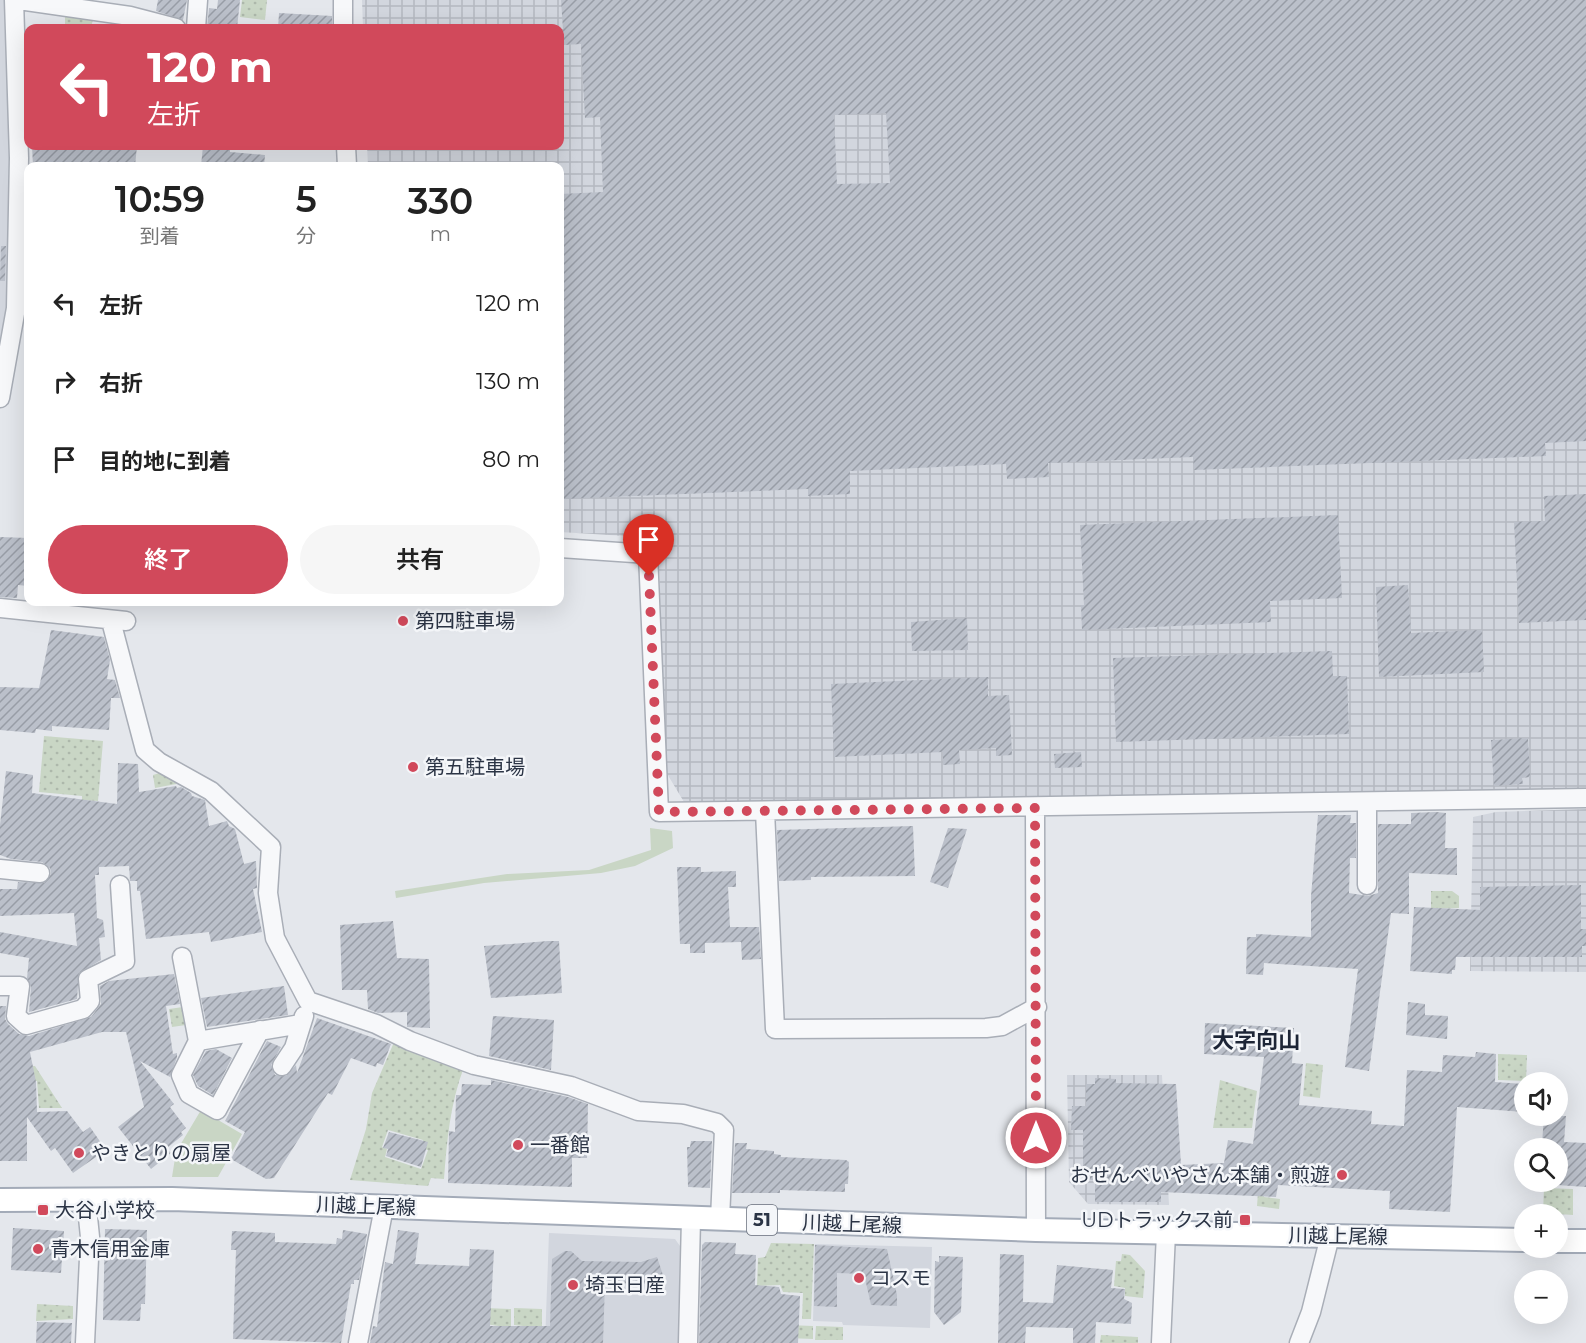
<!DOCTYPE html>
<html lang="ja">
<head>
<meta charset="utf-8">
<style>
  :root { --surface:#fff; --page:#f6f6f6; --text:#222; --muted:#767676; --accent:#d1495b }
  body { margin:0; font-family:Montserrat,"Noto Sans JP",sans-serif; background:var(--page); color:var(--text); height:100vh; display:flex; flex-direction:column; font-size:22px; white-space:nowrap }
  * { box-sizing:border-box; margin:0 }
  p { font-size:20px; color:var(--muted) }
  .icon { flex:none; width:33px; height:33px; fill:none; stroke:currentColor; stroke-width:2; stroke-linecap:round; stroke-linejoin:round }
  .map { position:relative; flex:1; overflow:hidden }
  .panel { position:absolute; left:24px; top:162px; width:540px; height:444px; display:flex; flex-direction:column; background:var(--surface); border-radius:12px; box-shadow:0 6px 24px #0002 }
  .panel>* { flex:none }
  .guide { position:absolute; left:24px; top:24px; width:540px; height:126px; border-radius:12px; box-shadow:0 6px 24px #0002; background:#d1495b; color:#fff; overflow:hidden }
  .controls { position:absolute; left:1514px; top:1072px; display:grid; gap:12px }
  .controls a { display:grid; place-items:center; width:54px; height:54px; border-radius:50%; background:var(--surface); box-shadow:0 6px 24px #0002; font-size:30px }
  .pin { position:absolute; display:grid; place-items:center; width:51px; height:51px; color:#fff; margin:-62px -26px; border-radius:50% 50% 50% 0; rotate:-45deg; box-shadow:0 0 6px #0007 }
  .pin .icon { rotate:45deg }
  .me { position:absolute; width:66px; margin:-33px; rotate:0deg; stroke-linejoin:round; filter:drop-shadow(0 0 4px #0008) }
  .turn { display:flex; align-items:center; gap:21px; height:126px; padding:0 24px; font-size:27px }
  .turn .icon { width:78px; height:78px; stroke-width:2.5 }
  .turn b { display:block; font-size:42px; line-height:51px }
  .eta { display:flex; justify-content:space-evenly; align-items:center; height:102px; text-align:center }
  .eta b { font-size:36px; font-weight:600; line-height:42px }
  .primary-button { display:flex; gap:12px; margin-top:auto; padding:12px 24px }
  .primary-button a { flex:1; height:69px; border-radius:36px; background:var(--accent); color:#fff; font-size:24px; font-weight:600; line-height:69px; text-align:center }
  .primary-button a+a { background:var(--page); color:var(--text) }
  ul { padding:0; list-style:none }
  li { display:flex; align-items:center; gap:18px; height:78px; padding:0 24px }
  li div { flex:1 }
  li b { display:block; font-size:22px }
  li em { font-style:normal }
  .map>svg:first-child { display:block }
</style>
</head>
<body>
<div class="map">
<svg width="1586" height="1343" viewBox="0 0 1586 1343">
  <defs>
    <pattern id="industrial-grid" width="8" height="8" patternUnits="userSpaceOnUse" patternTransform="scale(1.5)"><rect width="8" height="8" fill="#d2d6de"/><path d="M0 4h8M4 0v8" fill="none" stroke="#b4b8c0"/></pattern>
    <pattern id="garden-dots" width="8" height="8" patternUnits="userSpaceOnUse" patternTransform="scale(1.5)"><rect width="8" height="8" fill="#c9d6c5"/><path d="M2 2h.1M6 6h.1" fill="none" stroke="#adb8ab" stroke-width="1.8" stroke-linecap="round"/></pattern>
    <pattern id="building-hatch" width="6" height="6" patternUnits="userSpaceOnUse" patternTransform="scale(1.5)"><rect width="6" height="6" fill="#bbc0ca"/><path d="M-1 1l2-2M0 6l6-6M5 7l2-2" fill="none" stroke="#989da6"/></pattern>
  </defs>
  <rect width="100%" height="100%" fill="#e4e7ec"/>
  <!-- built -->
  <path fill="#d2d6de" d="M0,0H5L7,30L11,170L8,310L0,348Z
    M549,1233L675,1239L680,1246L678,1343H545Z
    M815,1244L932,1247L930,1328L843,1325L842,1322L813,1321Z"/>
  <!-- industrial -->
  <path fill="url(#industrial-grid)" d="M362,0H1586V791L684,802L666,772L658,538L560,532V166H368L367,146H560V28H363Z
    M1586,809V972L1470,971L1473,817L1496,812Z
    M1067,1075H1162L1169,1205L1088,1204L1069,1182Z"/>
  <!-- grass -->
  <path fill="#c9d6c5" d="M650,828L672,831L673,848L635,866L601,873L484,883L396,898L395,891L507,874L589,870L651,850Z
    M201,1110L242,1134L218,1177H172L176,1152Z"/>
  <!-- garden -->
  <path fill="url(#garden-dots)" fill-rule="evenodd" d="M242,0H267L265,20L240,17Z
    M65,14L93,19L91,28H65Z
    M44,736L103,741L98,801L82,800V796L39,792Z
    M166,771L174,775L176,784L155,788L153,775Z
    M1431,891H1452L1459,896V908L1431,909Z
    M183,1007L186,1025L172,1027L169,1009Z
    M395,1040L464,1067C450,1104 447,1140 444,1179L431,1178L428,1186L350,1180L366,1129L372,1093ZM388,1130L423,1140L424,1149L428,1150L421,1169L385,1157L387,1149L382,1147Z
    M1498,1054L1527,1055L1526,1081L1498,1080Z
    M1306,1063L1323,1065L1320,1098L1303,1096Z
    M35,1066L62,1108H39L37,1081L1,1082L0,1071Z
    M1220,1080L1257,1091L1252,1128H1213Z
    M1544,1188L1573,1189V1215L1543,1213Z
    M1258,1193L1264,1194V1197L1280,1199L1279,1209L1257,1206Z
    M771,1243L814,1244L811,1319H802L803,1293L783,1292L780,1285L757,1286L758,1258L765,1257Z
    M1122,1254L1130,1255L1145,1271L1143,1298L1125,1296V1288L1114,1286L1116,1261H1121Z
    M37,1304L73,1306V1319L36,1321Z
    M485,1308L511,1309V1328L485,1324Z
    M514,1308L542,1309V1328L514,1325Z
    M788,1325L813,1326V1339L788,1338Z
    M816,1326L843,1327V1340H815Z
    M1101,1335L1138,1337V1343H1100Z"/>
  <!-- building -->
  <path fill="url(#building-hatch)" fill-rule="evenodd" d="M158,0H187L183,20L156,11Z
    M218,0H240L237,28H207L209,8L217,9Z
    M561,0H1586V441L1545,443L1546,456L1194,470L1193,457L1048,463L1049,477L1007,479L1006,464L850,471V494L808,496V489L560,499V194L603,192L600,117L585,118L581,44L564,45ZM886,113L890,183L837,184L834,115Z
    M279,13L332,16V28H278Z
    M32,146H137L135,166L97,163L96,166L72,164V166H33Z
    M203,146H230V152L265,155L264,166H201Z
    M1,246H6L5,281H0Z
    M1586,494V620L1519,623L1514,522L1545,521L1544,496Z
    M1338,515L1342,598L1270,601L1271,622L1082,630L1081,605H1084L1080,525Z
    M0,537L28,538V586L18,585L17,598L0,597Z
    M1408,585L1411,633L1482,630L1484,672L1379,677L1376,587Z
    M967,618L968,650L912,651L911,622Z
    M51,630L104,637L110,660L107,679L115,680L120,698H111L109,730L52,726V731L36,729L35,733L0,730V687L39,688Z
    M1332,651L1333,676H1347L1349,734L1116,742L1113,658Z
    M988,677V696L1009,695L1012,755L996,756V748L959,750L960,764L943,765V752L834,757L831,684Z
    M1528,738L1530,777L1522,778L1523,784L1494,786L1491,740Z
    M1081,752L1082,767L1055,768L1054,754Z
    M118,763L138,764L139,792L176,786L177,788L181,787L191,793L192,796L205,800L209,826L227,821L229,826L235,829L244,864L256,861L257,888L253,889L262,932L211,942L209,932L146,939L140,891H137V881H130L129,866L99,867V875H95L97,918L103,920L105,937L99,938L101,960L79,973L77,999L29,1012L31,987L27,978L29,958L0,953V932L77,946L74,913L0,916V889H17L18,882L44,883L51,874L50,868L42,862L11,859L0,855V825L6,771L33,775L32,793L117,804Z
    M1436,812L1446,813L1445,848H1457V875L1409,873V914L1391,913L1369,1071L1345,1067L1358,969L1264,963L1263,975L1246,974L1247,937H1256V934L1311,937V896L1318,815H1351L1350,823H1356V858H1350L1349,893L1368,896L1378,893V824H1411V813Z
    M913,826L915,876L811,877V880L779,881L777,830Z
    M948,828L967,829L948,888L930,882Z
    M677,867H701V872L736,871V887H728L730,927H759L761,959L742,960L741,942L705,943V953H690V944H680Z
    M1581,885V929H1586V946H1582V957H1456L1455,970H1452V974L1410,971L1414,907L1480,910V887Z
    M393,921L397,958L429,959L430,1028L407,1027V1012L378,1013L368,1009L367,990H342L340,925Z
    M548,941H559L562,993L491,998L484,946Z
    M174,974L180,1004L166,1006L173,1054L177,1053V1057L170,1077L140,1061L174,1104L170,1107L186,1128L181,1132L183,1135L167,1148L171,1153L151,1169L118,1127L144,1107L126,1032H102L30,1052L36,1082L37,1112L67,1111L83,1132L90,1127L106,1150L73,1173L55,1148L51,1151L27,1117V1161H0V1006H6L5,1019L8,1024L19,1034L29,1036L91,1017L101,1004L100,986L109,981Z
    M284,986L288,1015L207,1027L201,998Z
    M1408,1002L1425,1004V1015L1448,1016L1447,1039L1406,1035Z
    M493,1016L554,1020L551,1070L489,1056Z
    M317,1018L391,1044L383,1065L377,1063L376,1067L351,1058L332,1095L328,1093L274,1178L266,1179L231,1159L245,1132L225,1121L267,1041L281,1047L271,1065L275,1075L286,1076L296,1065L297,1073Z
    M1205,1023L1294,1028L1292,1063L1303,1064L1299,1105L1372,1111L1371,1124L1404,1126L1407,1070L1442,1072L1443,1055L1475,1057L1476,1052L1496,1054L1495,1082L1524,1084V1112L1457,1107L1450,1212L1389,1209L1390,1191L1278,1185L1276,1197L1161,1192V1202H1095V1180H1083V1130H1071L1072,1106H1086V1084H1095V1078L1116,1079V1083L1176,1084L1181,1165L1224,1163L1228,1140L1253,1144L1264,1057L1204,1054Z
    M216,1049L232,1058L213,1095L198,1086L193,1075L206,1051Z
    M491,1080L568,1097L588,1104L587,1158H572V1187L448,1183L449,1131L455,1132L456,1095H461L462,1084L491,1085Z
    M1544,1116H1566L1564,1142L1586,1143V1187L1557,1185V1146L1542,1144Z
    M389,1132L428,1142L421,1167L386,1156L388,1149L383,1148Z
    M691,1141H712L710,1188L688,1187L687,1147H690Z
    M735,1143H747L746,1149L774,1151V1154L781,1155V1157L846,1160L849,1162L848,1184H845V1192L780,1190V1193H732Z
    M13,1228L64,1231L61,1273L11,1270Z
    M105,1229L147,1230L145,1304H141L140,1321L103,1320Z
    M343,1230L367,1234L359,1280H354V1284H351L341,1343L233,1339L236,1250H231L232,1231L275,1233V1242L336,1244L337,1238L342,1239Z
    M398,1230L419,1233L415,1264L469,1266L470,1249L494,1250L490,1326H550L552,1259L565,1251H571L582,1261L641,1262L657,1257L664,1278L644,1284L605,1283L603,1343H370L373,1326L377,1327L385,1262L393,1264Z
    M705,1242L736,1243L735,1254L756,1255L755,1285L779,1287L781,1294L800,1296L798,1343H699L702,1245Z
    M815,1245L887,1249L897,1295V1306L871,1305L864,1274L837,1273V1307L814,1306Z
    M1000,1254L1024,1255L1023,1302L1053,1303L1057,1265L1113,1270L1111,1288L1125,1289L1124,1299L1132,1303L1131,1324L1096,1322L1095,1343H1073V1328L1026,1327L1025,1343H998Z
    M939,1256L963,1257L961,1312L944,1325L934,1312L935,1261L939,1262Z
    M37,1322L72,1323L71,1343H36Z"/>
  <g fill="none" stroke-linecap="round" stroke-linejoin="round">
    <defs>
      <path id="minor" d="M19,0L130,16L176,28
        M343,0V28
        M196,28L198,0
        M346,146L347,166
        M0,398L16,308L19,158L14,0
        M560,548L648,554L659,812L1586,798
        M0,608L126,621
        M111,621L145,750L159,762L211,791L271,847L268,893L275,938L308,1001L376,1024L410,1041L474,1065L571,1086L638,1111L683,1114L717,1123L724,1130L720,1219
        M1035,808L1036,1230
        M765,811L775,1029L986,1028L1002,1026L1037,1007
        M0,869L40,873
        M1367,885V802
        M182,957L198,1041L301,1024
        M0,986H20L16,1016L26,1025L83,1009L90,1001L88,979L125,961L120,885
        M198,1041L181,1075L189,1094L217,1110L260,1030
        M282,1066L294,1048L304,1016
        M85,1343L90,1237L86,1198
        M358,1343L384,1207
        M688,1343L691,1219
        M1161,1343L1166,1233
        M1299,1343L1311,1312L1330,1236"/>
      <path id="major" d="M0,1200L172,1199L1036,1230L1524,1240
        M1557,1241H1586"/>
    </defs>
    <!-- minor casing -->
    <use href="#minor" stroke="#a9aeb7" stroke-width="21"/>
    <!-- major casing -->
    <use href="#major" stroke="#a3abb8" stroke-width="26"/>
    <!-- minor -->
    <use href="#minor" stroke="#f7f8fa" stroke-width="18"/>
    <!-- major -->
    <use href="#major" stroke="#fff" stroke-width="22"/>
  </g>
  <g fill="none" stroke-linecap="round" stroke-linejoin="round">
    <!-- route -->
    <path stroke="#d1495b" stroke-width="10" stroke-dasharray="0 18" d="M649,576L659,812L1035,808L1036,1138"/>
  </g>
  <!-- markers -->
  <g fill="#d1495b" stroke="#f4f6f9" stroke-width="2">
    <circle cx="403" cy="621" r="6"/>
    <circle cx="413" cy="767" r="6"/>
    <circle cx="518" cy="1145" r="6"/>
    <circle cx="79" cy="1153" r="6"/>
    <circle cx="1342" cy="1175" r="6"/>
    <rect x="37" y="1204" width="12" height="12" rx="3"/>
    <rect x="1239" y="1214" width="12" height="12" rx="3"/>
    <circle cx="38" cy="1249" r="6"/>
    <circle cx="859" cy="1278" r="6"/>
    <circle cx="573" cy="1285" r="6"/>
  </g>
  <g text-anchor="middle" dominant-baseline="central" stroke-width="5" stroke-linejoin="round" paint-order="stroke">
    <!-- shield labels -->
    <rect fill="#f4f6f9" stroke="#676e7b" stroke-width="1.5" x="747" y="1205" width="30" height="30" rx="4.5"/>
    <g font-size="18" font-weight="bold" fill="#2b3445">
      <text x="762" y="1220">51</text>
    </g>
    <!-- poi labels -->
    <g font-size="20" fill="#2b3445" stroke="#f4f6f9" text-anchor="start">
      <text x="415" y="621">第四駐車場</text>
      <text x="425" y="767">第五駐車場</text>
      <text x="530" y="1145">一番館</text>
      <text x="91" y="1153">やきとりの扇屋</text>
      <text x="1330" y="1175" text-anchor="end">おせんべいやさん本舗・煎遊</text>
      <text x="55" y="1210">大谷小学校</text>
      <text x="1233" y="1220" text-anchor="end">UDトラックス前</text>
      <text x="50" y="1249">青木信用金庫</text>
      <text x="871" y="1278">コスモ</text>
      <text x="585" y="1285">埼玉日産</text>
    </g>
    <!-- street labels -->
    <g font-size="20" fill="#2b3445" stroke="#f4f6f9">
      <text transform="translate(366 1206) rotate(2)">川越上尾線</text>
      <text transform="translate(852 1224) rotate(2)">川越上尾線</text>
      <text transform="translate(1338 1236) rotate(1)">川越上尾線</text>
    </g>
    <!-- quarter labels -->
    <g font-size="22" font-weight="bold" fill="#1d2536" stroke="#f4f6f9">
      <text x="1256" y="1040">大字向山</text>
    </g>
  </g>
</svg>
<div class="controls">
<a><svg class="icon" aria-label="sound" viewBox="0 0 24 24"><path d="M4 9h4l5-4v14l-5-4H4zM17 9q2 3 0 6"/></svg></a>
<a><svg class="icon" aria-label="search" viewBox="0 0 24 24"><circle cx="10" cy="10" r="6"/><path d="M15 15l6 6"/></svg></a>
<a>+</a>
<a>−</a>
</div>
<div class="pin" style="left:649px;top:576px;background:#d93025"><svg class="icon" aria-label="arrive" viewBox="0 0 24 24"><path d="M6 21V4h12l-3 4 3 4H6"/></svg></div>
<svg class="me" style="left:1036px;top:1138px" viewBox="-20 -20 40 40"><circle r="17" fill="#d1495b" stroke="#fff" stroke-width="3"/><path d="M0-11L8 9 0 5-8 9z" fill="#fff"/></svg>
<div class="guide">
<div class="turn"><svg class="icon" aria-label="left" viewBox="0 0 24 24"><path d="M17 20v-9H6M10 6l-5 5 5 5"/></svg><div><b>120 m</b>左折</div></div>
</div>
<section class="panel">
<div class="eta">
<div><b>10:59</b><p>到着</p></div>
<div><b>5</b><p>分</p></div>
<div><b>330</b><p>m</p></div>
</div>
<ul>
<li><svg class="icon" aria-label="left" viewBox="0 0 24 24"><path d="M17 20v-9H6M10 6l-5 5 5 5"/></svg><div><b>左折</b></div><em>120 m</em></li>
<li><svg class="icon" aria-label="right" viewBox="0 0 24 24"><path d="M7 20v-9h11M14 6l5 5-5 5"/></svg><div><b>右折</b></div><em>130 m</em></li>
<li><svg class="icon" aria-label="arrive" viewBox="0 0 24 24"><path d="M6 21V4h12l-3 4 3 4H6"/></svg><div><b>目的地に到着</b></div><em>80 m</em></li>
</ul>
<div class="primary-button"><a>終了</a><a>共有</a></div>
</section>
</div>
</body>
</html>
